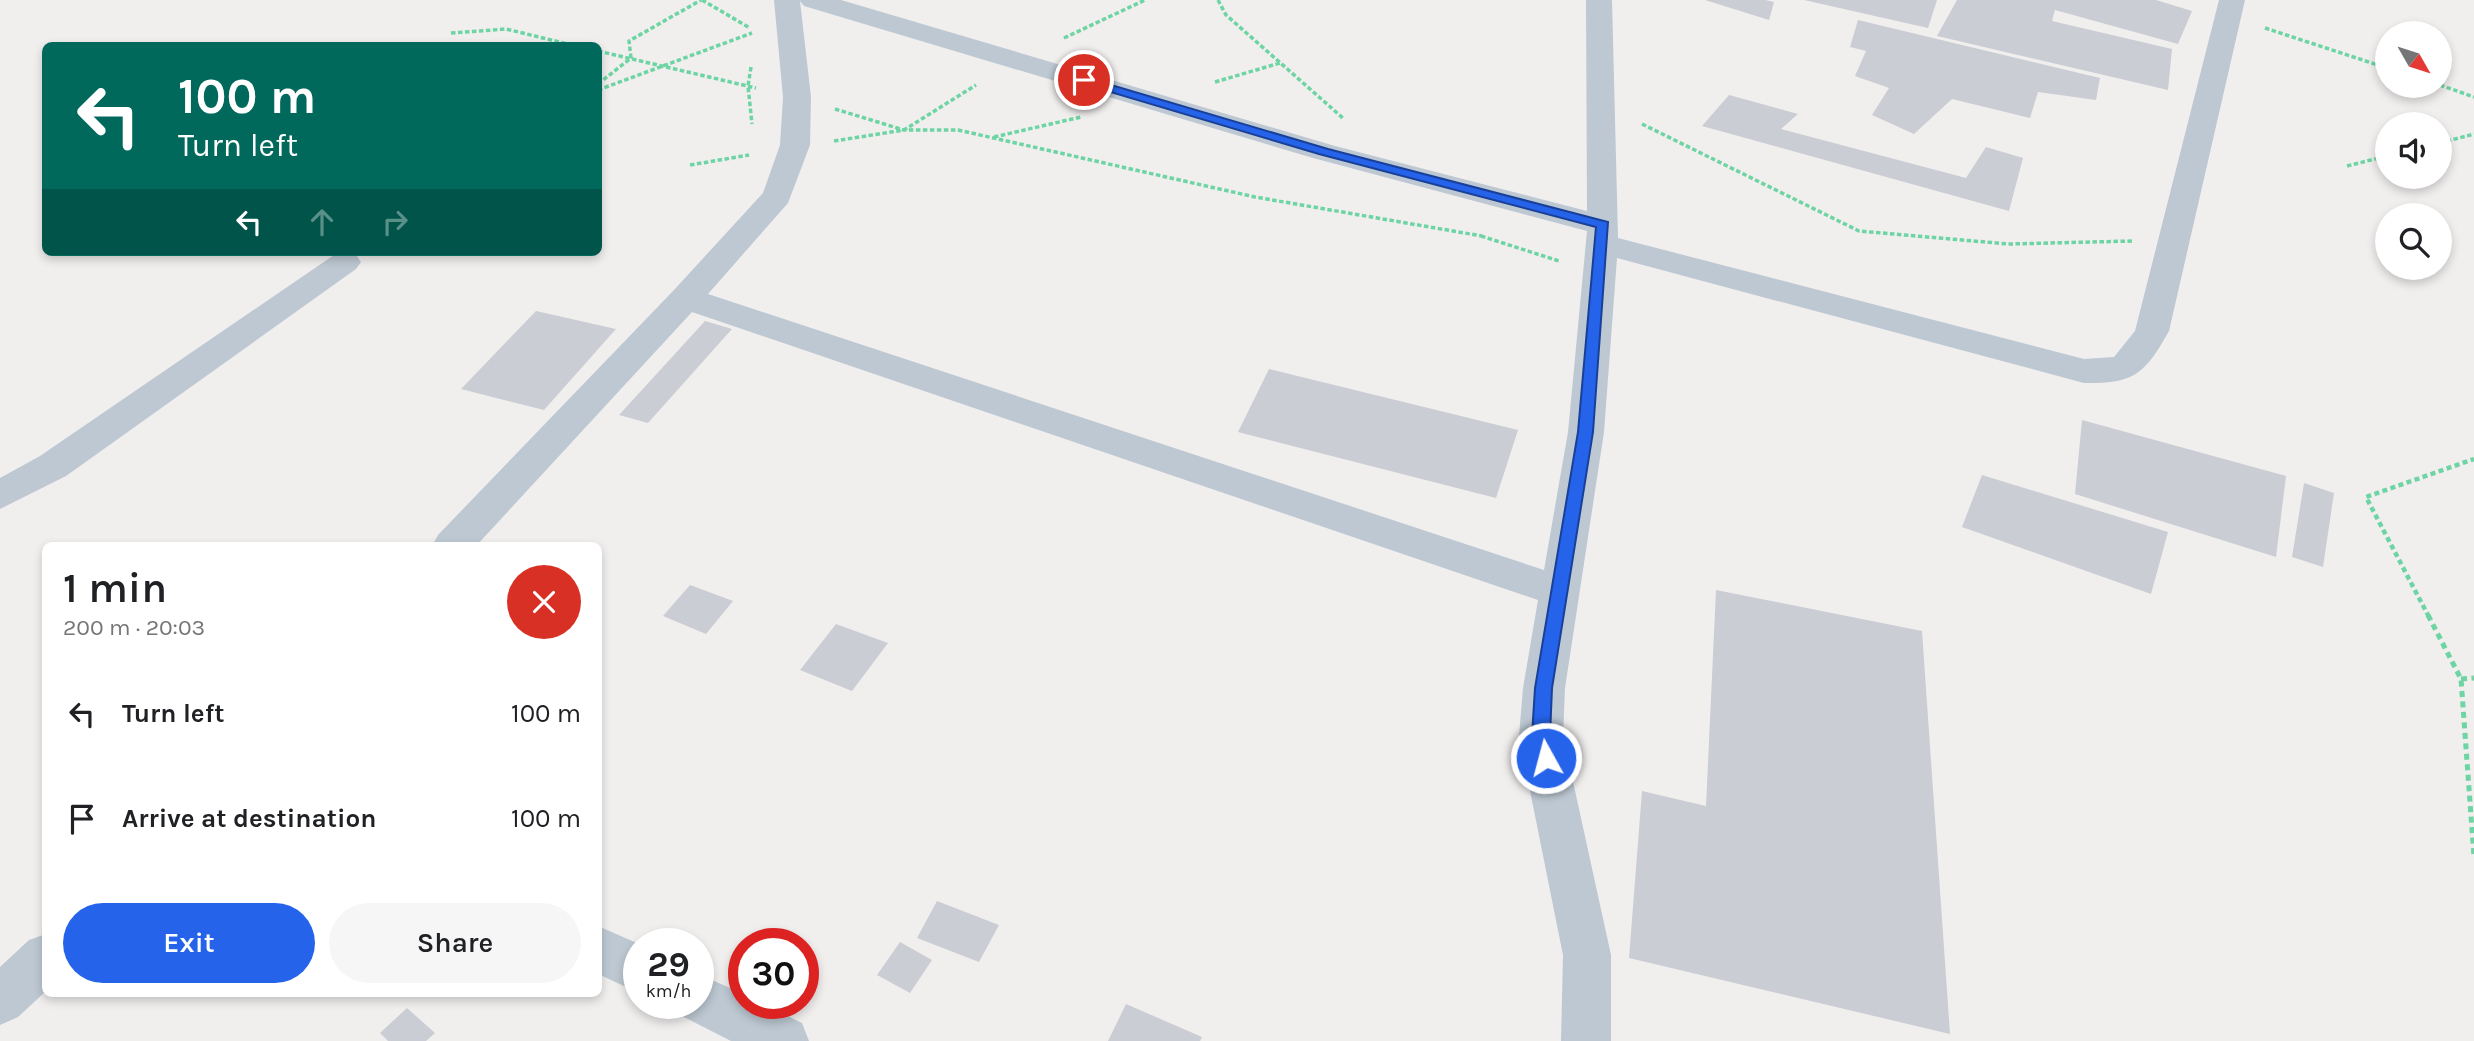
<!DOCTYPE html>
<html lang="en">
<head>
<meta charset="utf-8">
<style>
  :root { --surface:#fff; --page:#f6f6f6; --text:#202124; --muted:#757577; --accent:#2563eb }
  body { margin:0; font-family:Karla,sans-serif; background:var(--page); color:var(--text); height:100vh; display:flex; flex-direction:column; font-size:26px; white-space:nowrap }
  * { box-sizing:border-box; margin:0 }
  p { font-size:23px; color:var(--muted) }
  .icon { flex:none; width:38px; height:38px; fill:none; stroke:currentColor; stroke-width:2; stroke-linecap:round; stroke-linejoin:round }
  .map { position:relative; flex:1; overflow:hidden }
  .side { position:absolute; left:42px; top:542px; width:560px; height:455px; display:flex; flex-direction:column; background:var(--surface); border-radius:10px; box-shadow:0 4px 10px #0003 }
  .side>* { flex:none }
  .banner { position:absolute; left:42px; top:42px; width:560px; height:214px; border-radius:10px; box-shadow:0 4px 10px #0003; background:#00695c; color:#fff; overflow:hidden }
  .needle { width:46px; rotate:129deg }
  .controls { position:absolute; left:2375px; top:21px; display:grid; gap:14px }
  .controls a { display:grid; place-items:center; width:77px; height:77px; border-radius:50%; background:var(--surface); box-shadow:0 4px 10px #0003; font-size:35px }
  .speed { position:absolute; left:623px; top:928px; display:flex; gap:14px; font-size:35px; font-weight:700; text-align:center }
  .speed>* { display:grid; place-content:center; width:91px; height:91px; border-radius:50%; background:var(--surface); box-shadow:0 4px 10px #0003; line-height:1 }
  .speed small { font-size:18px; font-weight:400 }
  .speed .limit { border:10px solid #d22; background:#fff; color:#111 }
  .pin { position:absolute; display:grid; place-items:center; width:60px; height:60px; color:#fff; margin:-30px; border:4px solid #fff; border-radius:50%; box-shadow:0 2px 7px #0007 }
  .me { position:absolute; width:77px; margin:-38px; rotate:353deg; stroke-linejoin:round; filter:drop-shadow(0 0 5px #0008) }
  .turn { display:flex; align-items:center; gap:24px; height:147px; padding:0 21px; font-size:32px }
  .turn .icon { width:91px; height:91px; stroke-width:2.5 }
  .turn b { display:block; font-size:49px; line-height:60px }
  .lanes { display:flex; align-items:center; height:66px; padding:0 21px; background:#0003; justify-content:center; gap:35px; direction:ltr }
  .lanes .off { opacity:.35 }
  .round { display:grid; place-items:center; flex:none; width:74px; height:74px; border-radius:37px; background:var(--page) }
  .head { display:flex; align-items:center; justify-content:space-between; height:119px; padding:0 21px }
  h1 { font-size:42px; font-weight:600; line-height:52px }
  .button { display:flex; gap:14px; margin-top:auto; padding:14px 21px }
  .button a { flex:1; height:80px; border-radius:42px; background:var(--accent); color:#fff; font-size:28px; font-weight:600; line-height:80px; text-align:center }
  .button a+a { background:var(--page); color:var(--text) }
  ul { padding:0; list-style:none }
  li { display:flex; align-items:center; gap:21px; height:105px; padding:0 21px }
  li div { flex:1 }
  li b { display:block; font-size:26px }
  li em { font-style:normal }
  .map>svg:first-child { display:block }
</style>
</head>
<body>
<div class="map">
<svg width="2474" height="1041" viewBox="0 0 2474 1041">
  <rect width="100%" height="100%" fill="#f1eeee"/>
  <!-- building -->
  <path fill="#cacdd4" d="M1705,0H1765L1774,2L1769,20Z
    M1804,0H1937L1928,28Z
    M1957,0H2156L2192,11L2178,44L2055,10L2052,21L2172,49L2168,90L1937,36Z
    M1858,20L2100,78L2096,100L2038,92L2030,118L1952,99L1914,134L1872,115L1889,88L1855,76L1866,51L1850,47Z
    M1729,95L1798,114L1781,129L1966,178L1986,147L2023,158L2009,211L1702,126Z
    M536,311L616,329L544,410L461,389Z
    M705,321L732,329L648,423L619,415Z
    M1269,369L1518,430L1496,498L1238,432Z
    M2082,420L2286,476L2276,557L2075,494Z
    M1982,475L2168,532L2151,594L1962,527Z
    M2304,483L2334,493L2323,567L2292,557Z
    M690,585L733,601L706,634L663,616Z
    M1716,590L1922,631L1950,1034L1629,958L1642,791L1706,806Z
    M836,624L888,643L852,691L800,670Z
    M937,901L999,925L979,962L917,938Z
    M900,942L932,960L910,993L877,975Z
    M1126,1004L1202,1037L1200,1041H1108Z
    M407,1008L435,1033L426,1041H388L380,1033Z"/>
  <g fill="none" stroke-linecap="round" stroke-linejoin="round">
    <!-- path-far2 -->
    <path stroke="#6dd4a3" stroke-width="3.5" stroke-dasharray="4.5 2.5" stroke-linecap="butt" d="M702,0L750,28
      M1218,0L1226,15L1344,119
      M2265,28L2387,68
      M451,33L506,29L576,46
      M1064,38L1145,0
      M598,51L756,88
      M751,67L748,86L752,124
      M1215,82L1280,63
      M598,84L631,58L629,41L701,0
      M2440,85L2474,97
      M598,90L752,33
      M835,109L904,130H958L1255,197L1482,236
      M1642,124L1859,231L2008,244L2133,241
      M994,137L1081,117
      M834,141L904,130L976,85
      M2440,143L2474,134
      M690,165L749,155
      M2347,166L2387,156
      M1481,236L1559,261"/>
    <!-- path-far1 -->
    <path stroke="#6dd4a3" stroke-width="4.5" stroke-dasharray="5 3.5" stroke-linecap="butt" d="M2429,617L2366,497L2474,459"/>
    <!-- path -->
    <path stroke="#6dd4a3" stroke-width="5" stroke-dasharray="6 4.5" stroke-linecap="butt" d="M2428,615L2461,679L2474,857
      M2461,679L2474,678"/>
    <!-- minor -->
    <path fill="#bdc8d2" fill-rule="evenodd" d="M774,0H841L1335,146L1587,211L1586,0H1612L1618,238L2084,359L2114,357L2135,331L2219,0H2245L2169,331C2145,374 2134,384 2084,383L1617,258L1604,432L1565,688L1563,736L1611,955V1041H1561L1563,955L1519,736L1523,688L1538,600L692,312L476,546H432L438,535L674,290L763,193L780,145L783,97ZM800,1L804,6L1313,158L1587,231L1568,432L1544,570L708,294L788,203L810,145L811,97Z
      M347,252L356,255L361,262L356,269L66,476L0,509V478L40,456L334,255Z
      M598,926L639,944V993L598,974Z
      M46,934V991L18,1017L0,1025V967L29,940Z
      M698,974L744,994V1003H761L802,1023L809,1041H731L680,1015L675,1003H698Z"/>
  </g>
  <!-- route -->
  <path fill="#2563eb" stroke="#184099" stroke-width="2" d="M1084,77L1328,149L1608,222L1593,432L1552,688L1550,736L1555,758L1553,764H1540L1532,736L1535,688L1578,432L1596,227L1319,154L1080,83L1078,80Z"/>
</svg>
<div class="controls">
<a><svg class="needle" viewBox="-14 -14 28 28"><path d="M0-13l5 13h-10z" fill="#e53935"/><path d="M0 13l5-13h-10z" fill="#757577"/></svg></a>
<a><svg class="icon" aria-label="sound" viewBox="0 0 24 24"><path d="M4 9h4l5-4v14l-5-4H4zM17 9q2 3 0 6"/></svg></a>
<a><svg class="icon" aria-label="search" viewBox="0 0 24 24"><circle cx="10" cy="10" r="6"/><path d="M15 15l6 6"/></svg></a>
</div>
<div class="speed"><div>29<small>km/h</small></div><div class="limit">30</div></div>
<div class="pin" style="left:1084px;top:80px;background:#d93025"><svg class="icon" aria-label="arrive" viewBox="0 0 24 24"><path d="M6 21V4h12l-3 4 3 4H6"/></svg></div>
<svg class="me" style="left:1546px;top:758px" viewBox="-20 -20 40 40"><circle r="17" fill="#2563eb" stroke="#fff" stroke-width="3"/><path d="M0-11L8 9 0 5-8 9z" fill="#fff"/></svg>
<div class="banner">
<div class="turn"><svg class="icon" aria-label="left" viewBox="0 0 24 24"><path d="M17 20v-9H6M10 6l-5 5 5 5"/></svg><div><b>100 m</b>Turn left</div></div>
<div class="lanes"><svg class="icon" aria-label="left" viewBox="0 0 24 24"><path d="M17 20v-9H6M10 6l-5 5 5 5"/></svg><svg class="icon off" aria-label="ahead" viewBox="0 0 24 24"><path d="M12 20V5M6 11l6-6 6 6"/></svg><svg class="icon off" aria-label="right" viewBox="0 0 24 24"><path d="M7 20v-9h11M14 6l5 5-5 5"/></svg></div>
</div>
<section class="side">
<div class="head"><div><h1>1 min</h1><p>200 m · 20:03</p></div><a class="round" style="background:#d93025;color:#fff"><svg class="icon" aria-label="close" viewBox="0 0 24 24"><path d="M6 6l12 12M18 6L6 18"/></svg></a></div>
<ul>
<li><svg class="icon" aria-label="left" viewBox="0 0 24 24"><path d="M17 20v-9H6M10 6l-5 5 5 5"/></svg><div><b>Turn left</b></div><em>100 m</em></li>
<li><svg class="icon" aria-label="arrive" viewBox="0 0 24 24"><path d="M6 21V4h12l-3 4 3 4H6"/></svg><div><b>Arrive at destination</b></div><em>100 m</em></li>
</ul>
<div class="button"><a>Exit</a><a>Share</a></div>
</section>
</div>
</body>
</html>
